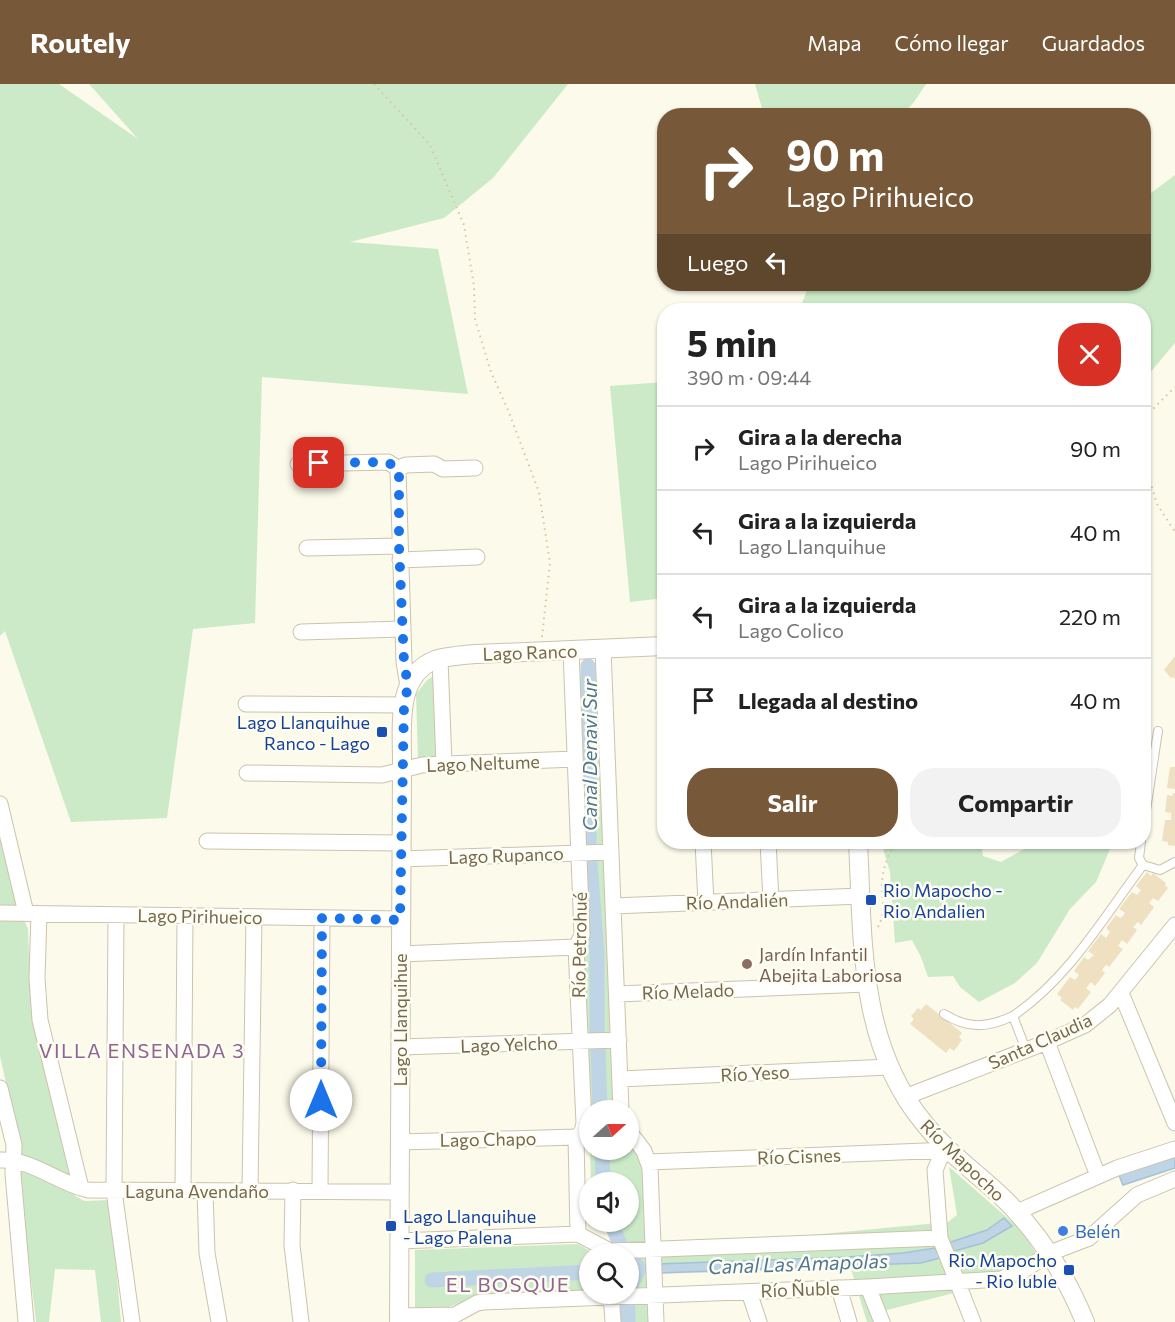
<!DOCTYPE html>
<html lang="es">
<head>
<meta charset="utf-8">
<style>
  :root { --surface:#fff; --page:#f2f2f2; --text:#222; --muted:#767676; --line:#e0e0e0; --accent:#775939 }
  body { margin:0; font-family:Commissioner,sans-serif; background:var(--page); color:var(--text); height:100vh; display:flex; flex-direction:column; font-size:22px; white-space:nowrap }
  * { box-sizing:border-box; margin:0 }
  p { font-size:20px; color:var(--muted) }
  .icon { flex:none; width:33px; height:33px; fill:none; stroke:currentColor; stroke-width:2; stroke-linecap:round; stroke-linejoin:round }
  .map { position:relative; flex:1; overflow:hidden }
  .sheet { position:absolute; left:657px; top:219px; width:494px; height:546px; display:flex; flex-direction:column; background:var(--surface); border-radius:24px; box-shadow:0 2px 4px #0004 }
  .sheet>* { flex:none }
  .banner { position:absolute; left:657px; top:24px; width:494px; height:183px; border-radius:24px; box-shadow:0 2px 4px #0004; background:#775939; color:#fff; overflow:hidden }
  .needle { width:39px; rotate:69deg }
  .fabs { position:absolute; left:579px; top:1016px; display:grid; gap:12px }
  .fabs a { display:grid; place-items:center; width:60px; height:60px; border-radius:50%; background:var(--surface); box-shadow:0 2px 4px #0004; font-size:30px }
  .pin { position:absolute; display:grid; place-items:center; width:51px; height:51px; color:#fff; margin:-26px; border-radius:12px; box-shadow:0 3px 9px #0006 }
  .me { position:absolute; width:66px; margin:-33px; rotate:0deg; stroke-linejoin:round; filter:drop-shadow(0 0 4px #0008) }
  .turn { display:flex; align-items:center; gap:21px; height:126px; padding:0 30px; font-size:27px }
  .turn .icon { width:78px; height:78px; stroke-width:2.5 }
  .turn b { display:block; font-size:42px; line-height:51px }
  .then { display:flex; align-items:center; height:57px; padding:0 30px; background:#0003; gap:12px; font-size:22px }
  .round { display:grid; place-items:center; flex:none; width:63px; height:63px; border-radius:24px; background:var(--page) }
  .summary { display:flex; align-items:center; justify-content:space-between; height:102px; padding:0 30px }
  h1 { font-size:36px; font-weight:700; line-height:45px }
  .cta { display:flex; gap:12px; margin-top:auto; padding:12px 30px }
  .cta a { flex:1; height:69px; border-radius:24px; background:var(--accent); color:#fff; font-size:24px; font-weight:700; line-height:69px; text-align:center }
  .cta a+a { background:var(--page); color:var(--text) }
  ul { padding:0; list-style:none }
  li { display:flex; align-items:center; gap:18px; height:84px; padding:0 30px; border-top:2px solid var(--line) }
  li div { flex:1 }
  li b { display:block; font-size:22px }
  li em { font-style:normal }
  header { display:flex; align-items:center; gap:36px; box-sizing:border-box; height:84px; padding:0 30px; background:var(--accent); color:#fff }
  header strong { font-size:28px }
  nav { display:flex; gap:33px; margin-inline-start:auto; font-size:21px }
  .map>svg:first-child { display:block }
</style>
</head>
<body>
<header>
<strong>Routely</strong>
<nav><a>Mapa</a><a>Cómo llegar</a><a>Guardados</a></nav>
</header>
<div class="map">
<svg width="1175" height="1238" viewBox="0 0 1175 1238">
  <rect width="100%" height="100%" fill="#fcfaea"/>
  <!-- green -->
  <path fill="#cceac8" d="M0,0H59L138,55L89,0H568L493,94L444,134L350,158L438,165L468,310L262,293L255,539L193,545L167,734L71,738L5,547L0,552Z
    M755,0H926L914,18L901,32L764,31Z
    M1175,91V259L1143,297V226H803L800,224L806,209L807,200H1143V115Z
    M664,298V514L630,518L610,302Z
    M576,589H599L617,1026H590L589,1057Z
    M437,590L440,673L418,678L416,610L427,596Z
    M0,744L16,819L28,845L31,926L75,1112L85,1117L110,1116L121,1238H101L95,1186L55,1185L49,1238H36L20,1101L17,1048L0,972Z
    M881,758H981L983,772L1001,778L1037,758H1113L1096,798L1070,825L1037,879L1015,899L979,918L960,903L953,892L928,893L921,873L912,856L895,859L890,788Z
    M629,1057L644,1084L653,1166L948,1138L957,1131L949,1083L1019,1144L1038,1172L962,1207L883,1227L887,1238H867L851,1185L647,1190L649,1238H620L618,1209H628V1170H616L615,1138L601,1137H628V1098H591L590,1065H628Z
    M578,1160L595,1170H590L589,1207L473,1214L441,1226H415V1166Z"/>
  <!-- water -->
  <path fill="#bfd5e5" stroke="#a5c1d7" stroke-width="1.5" d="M1175,1072V1084L1123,1101L1118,1089Z
    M1004,1134L1012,1142L983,1159L951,1168L948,1159L987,1146Z
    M935,1164L940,1174L921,1179L659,1189V1180L848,1173L903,1169Z"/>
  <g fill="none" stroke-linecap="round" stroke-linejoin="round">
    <!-- canal -->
    <path stroke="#bfd5e5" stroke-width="15" d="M588,582L589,761
      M590,778L597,871V949
      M598,964L600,1026
      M602,1065L603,1098
      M610,1137L620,1160
      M432,1196L590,1188
      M629,1204L639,1185L631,1174
      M628,1222V1238"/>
  </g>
  <!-- building -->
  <path fill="#eee0c1" d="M1175,572V595L1173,593L1171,594L1164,586Z
    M1170,683H1175V705L1167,704Z
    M1173,709H1175V762L1168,761V758L1162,757L1165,736H1171V729L1165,728L1167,711L1172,712Z
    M1147,788L1151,792L1153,789L1166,799L1165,801L1168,804L1158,817L1153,814L1149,819L1154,823L1141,841L1138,838L1133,843L1137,846L1127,860L1122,856L1118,862L1123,865L1109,883L1107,881L1104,883L1102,886L1105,889L1095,902L1091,898L1086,904L1091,908L1078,925L1075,923L1073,926L1060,916L1062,914L1057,910L1070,893L1075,896L1079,891L1074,887L1084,873L1088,876L1094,871L1088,867L1101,850L1106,854L1110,848L1106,844L1116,831L1120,834L1123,832L1125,829L1119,825L1132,808L1137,811L1141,806L1136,802Z
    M926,920L962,949L959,953L962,956L954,967L950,964L946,969L910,940L914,935L911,932L918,924L921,926Z"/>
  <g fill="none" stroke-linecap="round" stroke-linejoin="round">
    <defs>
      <path id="service" d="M1143,746L1158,647
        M1141,758L1139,774L1143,781L1160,786L1175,778
        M944,930C968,945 987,944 1013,932
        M1026,966L1013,932C1068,895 1104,833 1143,781"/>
      <path id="minor" d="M298,380L388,378L399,385
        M307,464L399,462
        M400,476L477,473
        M301,548L402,545
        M603,565L621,1026
        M571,566L582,851L576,863L584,1039L582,1048L576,1053L578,1150
        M440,575L444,680
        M408,602L404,578L398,387L401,383L406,381L434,380L443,385L475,384
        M246,620L404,621
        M247,689L382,691L422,681L575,675
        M0,720L26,829
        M207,757L401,759
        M703,758L706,819
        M768,758L771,816
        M401,775L611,768
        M613,822L861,812
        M0,829L401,835
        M39,830L37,894L40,936L81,1104
        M116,831L114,1107L132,1238
        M400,870L576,863
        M1121,909L1175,1039
        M617,910L867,900
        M1047,958L1098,1092
        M400,963L619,956
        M620,995L889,983
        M0,1004L14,1061L13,1090L26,1238
        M905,1013L1047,958L1085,941L1110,921L1175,841
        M628,1046L644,1067L650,1084L656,1238
        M400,1058L576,1053
        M950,1066L940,1074L935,1086L940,1154L973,1238
        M0,1076C33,1075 57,1099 88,1106L400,1108
        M649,1078L950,1066
        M250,1106L254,833
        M293,1106L292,1161L301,1238
        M320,1106L322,834
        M183,1107L185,832
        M205,1107L207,1169L219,1238
        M1017,1128L1117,1084L1175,1065
        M399,1157L578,1150L610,1167L940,1154
        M868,1203L882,1238
        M839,1204L849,1238
        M749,1208L759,1238
        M611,1209L613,1238
        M399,1232L455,1231L477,1219L483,1218L868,1203L1001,1195L1024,1186L1050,1169L1089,1154L1137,1111L1175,1095"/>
      <path id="tertiary" d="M858,758C863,855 858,960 924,1039C945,1066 974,1087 1000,1111C1038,1147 1065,1189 1085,1238
        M399,1238L402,686C403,650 393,592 435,576C448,572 463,571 477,570L664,562"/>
    </defs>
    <!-- service casing -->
    <use href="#service" stroke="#ccc3ad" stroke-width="10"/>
    <!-- minor casing -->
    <use href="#minor" stroke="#ccc3ad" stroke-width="17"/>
    <!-- tertiary casing -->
    <use href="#tertiary" stroke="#ccc3ad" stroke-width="20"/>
    <!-- path -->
    <path stroke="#d6c6a5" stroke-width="2" stroke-dasharray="1.5 4.5" stroke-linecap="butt" d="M374,0L430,61L464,141L474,202L475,235L491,288L508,326L539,408L550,479L542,553
      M1143,357L1145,333L1175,303
      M1143,374L1157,420L1175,448
      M878,843C886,828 882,818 882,802C882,785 888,771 896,758"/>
    <!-- service -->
    <use href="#service" stroke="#fff" stroke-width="8"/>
    <!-- minor -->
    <use href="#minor" stroke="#fff" stroke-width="15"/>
    <!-- tertiary -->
    <use href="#tertiary" stroke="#fff" stroke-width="18"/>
  </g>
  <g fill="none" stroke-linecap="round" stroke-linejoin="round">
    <!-- route -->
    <path stroke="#1a73e8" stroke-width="10" stroke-dasharray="0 18" d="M319,379L387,378L399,385V462L404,578L408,602L404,621L400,836L322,834L321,1016"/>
  </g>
  <!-- markers -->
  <g fill="#1a4fb4" stroke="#fefdf1" stroke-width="2">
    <rect x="376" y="642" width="12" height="12" rx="3"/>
    <rect x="865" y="810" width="12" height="12" rx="3"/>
    <rect x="385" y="1136" width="12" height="12" rx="3"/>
    <rect x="1063" y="1180" width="12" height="12" rx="3"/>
  </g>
  <circle fill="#8d6e63" stroke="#fefdf1" stroke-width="2" cx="747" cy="880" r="6"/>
  <circle fill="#3f7fe0" stroke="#fefdf1" stroke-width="2" cx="1063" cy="1147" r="6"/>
  <g text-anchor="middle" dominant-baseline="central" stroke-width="5" stroke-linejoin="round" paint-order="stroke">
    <!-- street labels -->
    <g font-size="18" fill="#76684e" stroke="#fefdf1">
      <text transform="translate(530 568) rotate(-2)">Lago Ranco</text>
      <text transform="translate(483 679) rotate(-2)">Lago Neltume</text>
      <text transform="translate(506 771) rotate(-2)">Lago Rupanco</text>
      <text transform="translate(737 817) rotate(-2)">Río Andalién</text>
      <text transform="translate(200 832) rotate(1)">Lago Pirihueico</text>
      <text transform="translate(579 861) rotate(-89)">Río Petrohué</text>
      <text transform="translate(688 907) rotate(-2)">Río Melado</text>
      <text transform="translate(400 936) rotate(-90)">Lago Llanquihue</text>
      <text transform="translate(1040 957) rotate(-24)">Santa Claudia</text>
      <text transform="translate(509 960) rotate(-2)">Lago Yelcho</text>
      <text transform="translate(755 989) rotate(-3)">Río Yeso</text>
      <text transform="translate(488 1055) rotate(-1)">Lago Chapo</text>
      <text transform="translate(799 1072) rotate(-2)">Río Cisnes</text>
      <text transform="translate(963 1076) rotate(44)">Río Mapocho</text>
      <text x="197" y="1107">Laguna Avendaño</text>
      <text transform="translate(800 1205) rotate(-2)">Río Ñuble</text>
    </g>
    <!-- transit labels -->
    <g font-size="18" fill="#164399" stroke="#fefdf1" text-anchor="end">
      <text x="370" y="638">Lago Llanquihue<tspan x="370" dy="21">Ranco - Lago</tspan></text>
      <text x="883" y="806" text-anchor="start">Rio Mapocho -<tspan x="883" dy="21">Rio Andalien</tspan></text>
      <text x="403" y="1132" text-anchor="start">Lago Llanquihue<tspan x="403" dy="21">- Lago Palena</tspan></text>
      <text x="1057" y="1176">Rio Mapocho<tspan x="1057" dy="21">- Rio Iuble</tspan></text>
    </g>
    <!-- education labels -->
    <g font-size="18" fill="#785e54" stroke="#fefdf1" text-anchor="start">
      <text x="759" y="870">Jardín Infantil<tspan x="759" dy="21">Abejita Laboriosa</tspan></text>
    </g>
    <!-- shop labels -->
    <g font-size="18" fill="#366cbe" stroke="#fefdf1" text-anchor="start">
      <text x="1075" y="1147">Belén</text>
    </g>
    <!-- water labels -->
    <g font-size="20" font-style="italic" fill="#4e7696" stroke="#fefdf1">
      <text transform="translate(589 671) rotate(-90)">Canal Denavi Sur</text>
      <text transform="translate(798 1179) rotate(-2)">Canal Las Amapolas</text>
    </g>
    <!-- neighbourhood labels -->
    <g font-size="20" letter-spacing="1.5" fill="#8f6692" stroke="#fefdf1">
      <text x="142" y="966">VILLA ENSENADA 3</text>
      <text x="508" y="1200">EL BOSQUE</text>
    </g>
  </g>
</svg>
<div class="fabs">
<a><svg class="needle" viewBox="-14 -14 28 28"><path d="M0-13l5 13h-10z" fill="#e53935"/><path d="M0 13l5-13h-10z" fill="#767676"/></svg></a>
<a><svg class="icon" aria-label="sound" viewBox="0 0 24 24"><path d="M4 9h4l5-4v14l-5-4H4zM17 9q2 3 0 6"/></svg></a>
<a><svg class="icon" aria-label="search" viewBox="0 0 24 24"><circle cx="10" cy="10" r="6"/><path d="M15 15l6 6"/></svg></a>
</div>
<div class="pin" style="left:319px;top:379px;background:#d93025"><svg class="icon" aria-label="arrive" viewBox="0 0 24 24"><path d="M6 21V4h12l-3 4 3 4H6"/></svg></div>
<svg class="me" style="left:321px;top:1016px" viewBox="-20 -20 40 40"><circle r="19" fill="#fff"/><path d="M0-13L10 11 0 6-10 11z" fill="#1a73e8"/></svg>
<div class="banner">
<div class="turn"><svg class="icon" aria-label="right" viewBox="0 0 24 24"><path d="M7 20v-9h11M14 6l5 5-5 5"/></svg><div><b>90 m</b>Lago Pirihueico</div></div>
<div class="then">Luego<svg class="icon" aria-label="left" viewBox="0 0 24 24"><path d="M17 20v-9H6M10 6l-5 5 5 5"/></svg></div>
</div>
<section class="sheet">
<div class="summary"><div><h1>5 min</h1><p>390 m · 09:44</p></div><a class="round" style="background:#d93025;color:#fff"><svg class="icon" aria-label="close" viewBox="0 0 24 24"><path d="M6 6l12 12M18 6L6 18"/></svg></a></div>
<ul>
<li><svg class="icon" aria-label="right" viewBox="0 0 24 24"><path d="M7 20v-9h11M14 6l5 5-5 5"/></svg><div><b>Gira a la derecha</b><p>Lago Pirihueico</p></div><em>90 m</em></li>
<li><svg class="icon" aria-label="left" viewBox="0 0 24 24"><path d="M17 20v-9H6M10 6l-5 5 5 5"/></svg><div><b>Gira a la izquierda</b><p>Lago Llanquihue</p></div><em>40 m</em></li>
<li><svg class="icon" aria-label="left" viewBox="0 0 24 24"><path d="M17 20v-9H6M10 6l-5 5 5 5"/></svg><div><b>Gira a la izquierda</b><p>Lago Colico</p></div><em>220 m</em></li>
<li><svg class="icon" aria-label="arrive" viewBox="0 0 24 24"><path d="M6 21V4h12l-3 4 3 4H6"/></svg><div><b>Llegada al destino</b></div><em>40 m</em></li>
</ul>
<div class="cta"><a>Salir</a><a>Compartir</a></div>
</section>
</div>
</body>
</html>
